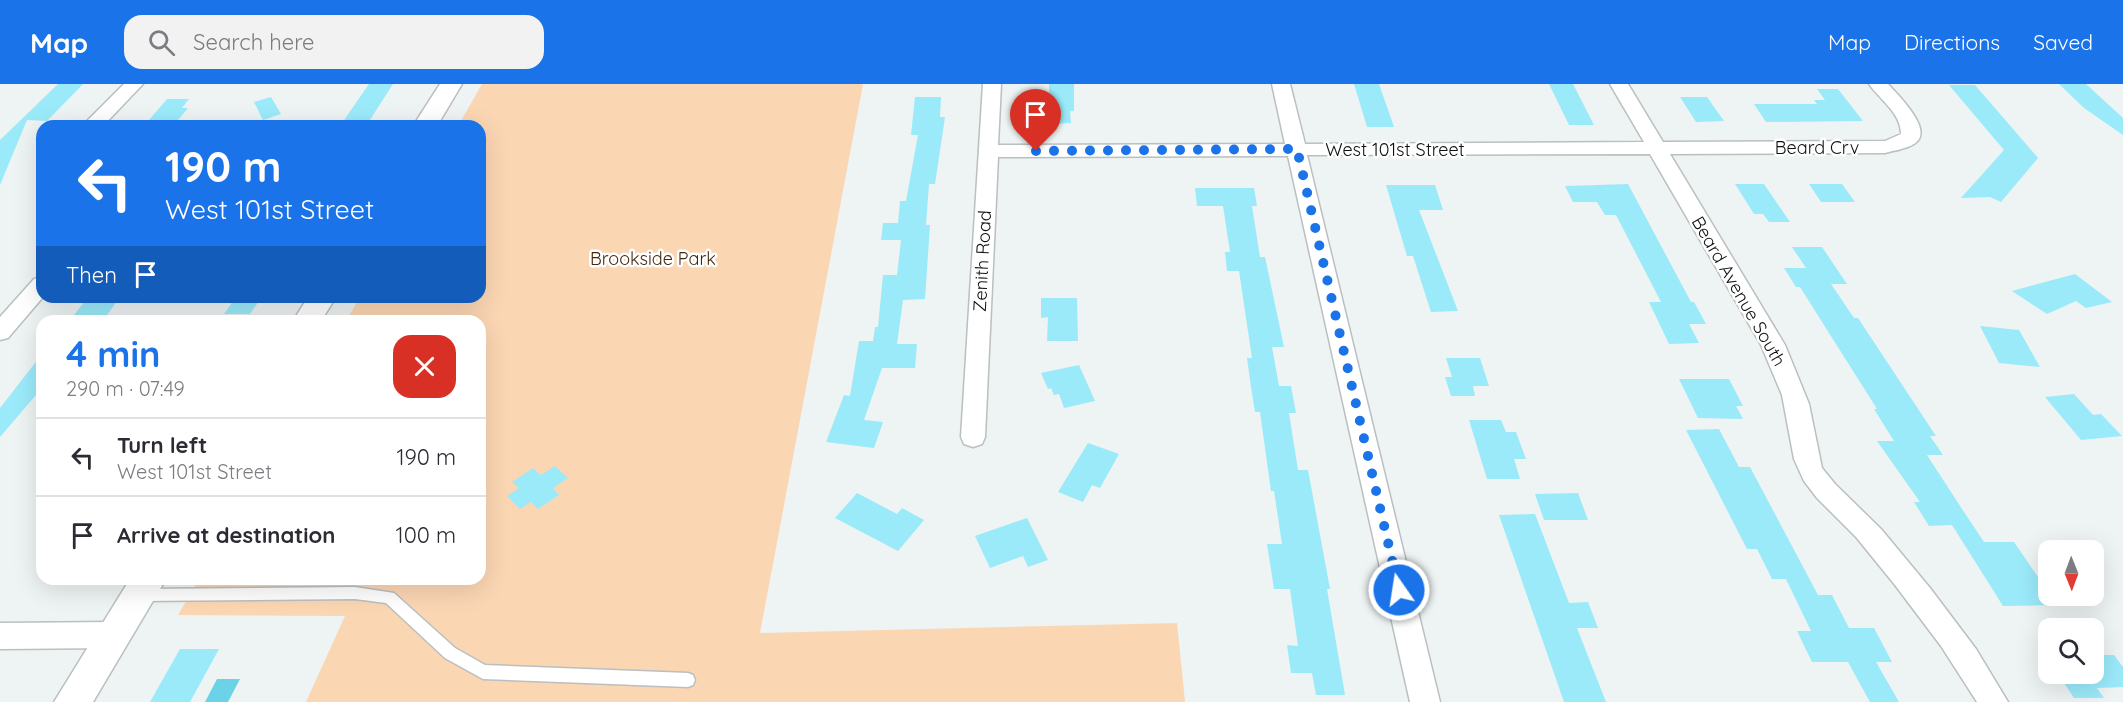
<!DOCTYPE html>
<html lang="en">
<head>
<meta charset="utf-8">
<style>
  :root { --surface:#fff; --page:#f2f2f3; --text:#2b2b33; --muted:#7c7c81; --line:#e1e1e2; --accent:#1a73e8 }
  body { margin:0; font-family:Quicksand,sans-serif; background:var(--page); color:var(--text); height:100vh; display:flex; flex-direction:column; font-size:22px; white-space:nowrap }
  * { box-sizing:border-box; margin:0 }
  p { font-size:20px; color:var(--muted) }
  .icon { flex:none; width:33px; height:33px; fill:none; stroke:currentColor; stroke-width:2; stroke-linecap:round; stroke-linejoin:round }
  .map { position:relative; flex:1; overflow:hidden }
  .drawer { position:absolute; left:36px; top:231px; width:450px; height:270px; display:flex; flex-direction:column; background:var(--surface); border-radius:18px; box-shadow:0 6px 24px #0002 }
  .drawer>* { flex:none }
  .top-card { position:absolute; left:36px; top:36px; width:450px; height:183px; border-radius:18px; box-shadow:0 6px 24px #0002; background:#1a73e8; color:#fff; overflow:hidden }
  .needle { width:39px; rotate:179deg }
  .tools { position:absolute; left:2038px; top:456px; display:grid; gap:12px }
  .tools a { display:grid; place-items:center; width:66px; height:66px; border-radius:12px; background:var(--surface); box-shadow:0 6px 24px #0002; font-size:30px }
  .pin { position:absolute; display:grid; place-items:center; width:51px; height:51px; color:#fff; margin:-62px -26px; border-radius:50% 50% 50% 0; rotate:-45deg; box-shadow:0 0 6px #0007 }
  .pin .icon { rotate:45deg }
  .me { position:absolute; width:66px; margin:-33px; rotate:347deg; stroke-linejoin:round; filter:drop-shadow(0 0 4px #0008) }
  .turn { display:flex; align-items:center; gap:21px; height:126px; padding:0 30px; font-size:27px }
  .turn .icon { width:78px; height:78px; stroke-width:2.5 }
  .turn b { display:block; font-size:42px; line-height:51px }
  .then { display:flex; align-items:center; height:57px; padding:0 30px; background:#0003; gap:12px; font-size:22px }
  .round { display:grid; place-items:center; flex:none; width:63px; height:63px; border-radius:18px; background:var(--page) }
  .overview { display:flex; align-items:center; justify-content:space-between; height:102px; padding:0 30px }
  h1 { font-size:36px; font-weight:800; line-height:45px; color:var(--accent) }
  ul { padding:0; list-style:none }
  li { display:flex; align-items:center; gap:18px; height:78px; padding:0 30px; border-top:2px solid var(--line) }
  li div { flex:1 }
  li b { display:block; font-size:22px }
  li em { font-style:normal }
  header { display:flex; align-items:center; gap:36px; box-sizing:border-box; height:84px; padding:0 30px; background:var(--accent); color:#fff }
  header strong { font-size:28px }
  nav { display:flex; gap:33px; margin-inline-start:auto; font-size:21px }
  .search { width:420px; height:54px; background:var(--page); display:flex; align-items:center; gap:15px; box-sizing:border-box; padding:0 21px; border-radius:18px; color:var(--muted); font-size:22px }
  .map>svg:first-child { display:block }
</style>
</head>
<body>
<header>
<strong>Map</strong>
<div class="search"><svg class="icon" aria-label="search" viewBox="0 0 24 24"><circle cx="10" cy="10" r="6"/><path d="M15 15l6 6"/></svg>Search here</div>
<nav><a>Map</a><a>Directions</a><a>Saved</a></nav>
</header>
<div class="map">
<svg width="2123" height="618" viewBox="0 0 2123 618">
  <rect width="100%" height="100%" fill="#eef3f3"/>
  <!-- green -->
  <path fill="#fbd6b3" d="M482,0H863L760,549L1177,539L1185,618H306L345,532L178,531L199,495H480V237H346L360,213H480V42H458Z"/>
  <!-- water -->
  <path fill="#6bd2e7" d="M217,595H240L228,618H205Z"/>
  <!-- building -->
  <path fill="#9beafa" d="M58,0H83L47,37L27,36L0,101V56Z
    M369,0H393L366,42H340Z
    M1049,0H1074V27H1070L1071,39L1050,40Z
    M1354,0H1379L1394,43H1367Z
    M1549,0H1573L1594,41H1569Z
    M2059,0H2086L2123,34V51L2084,24Z
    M1949,1H1975L2038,74L2001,118L1990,113L1961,114L2004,66Z
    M1817,5H1838L1863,37L1766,38L1754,20H1817L1814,16H1825Z
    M271,13L281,30L263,36L254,18Z
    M915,13H941L940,33H945L935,100H929L926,141H930L925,215L903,216L897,260H917L915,284H882L864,336L883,338L874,364L826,358L844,311L850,312L859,257H873L875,243H878L883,191H897L901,156H881L883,139H898L900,117H906L918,51H911Z
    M1680,13H1707L1724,37L1696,38Z
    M167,15H189L182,24H188L173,42H144Z
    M1628,100L1691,218H1694L1706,240H1689L1699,259L1669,260L1649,218H1661L1616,131H1605L1597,118H1573L1565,102Z
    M1735,100H1764L1790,138H1769L1763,130H1754Z
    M1809,100H1842L1855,118H1821Z
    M1386,101H1435L1443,126H1419L1458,227L1431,228L1413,172H1407Z
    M1195,104H1254L1257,122H1252L1260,173H1265L1284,263H1272L1279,302H1291L1296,329H1289L1298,386H1308L1330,505H1327L1345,611H1316L1312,589H1291L1287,561L1298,562L1290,505H1274L1267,460H1282L1274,407H1271L1260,328H1255L1251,303L1247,274H1252L1239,187H1227L1225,168H1230L1223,122H1197Z
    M1792,163H1822L1847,200H1831L1854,234H1858L1936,352H1930L1943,371H1927L1962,425L1984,458H2014L2057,521L2003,522L1952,441L1929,442L1914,418H1920L1877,357H1894L1874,325H1877L1800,203H1796L1784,184H1806Z
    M2075,190L2112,218L2086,224L2076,217L2047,230L2012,207Z
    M88,213H120L107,231H74Z
    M236,213L261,214L250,230H224Z
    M1041,214H1077L1078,257H1047L1048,233L1041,234Z
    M1980,242L2019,246L2040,283L1999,279Z
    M42,270V304L0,353V324Z
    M1446,274H1480L1489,302H1473L1475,312H1451L1445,293H1452Z
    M1079,281L1095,317L1064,324L1059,310L1054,311L1051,304L1048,305L1041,289Z
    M1679,295H1729L1743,322H1736L1743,335L1698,334Z
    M2074,310L2093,331L2101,330L2122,352L2081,356L2045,313Z
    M1469,336H1501L1506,348H1516L1526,375H1514L1520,395H1487Z
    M1719,345L1739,383H1750L1818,511H1832L1849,544H1874L1892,578H1876L1899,618H1870L1848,578H1812L1797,547H1811L1786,495H1772L1757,465H1747L1686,346Z
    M1088,359L1119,370L1100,404L1092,401L1083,418L1058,408Z
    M555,382L568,394L553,404L559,411L538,425L531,418L520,425L507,412L519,404L512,398L533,384L541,391Z
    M857,409L897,430L902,424L924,436L898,467L835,434Z
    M1578,409L1588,436H1544L1535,410Z
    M1535,430L1569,519L1588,518L1598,544H1577L1606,618H1564L1499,431Z
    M1027,434L1048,476L1028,483L1023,472L990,484L975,452Z
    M180,565H219L190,618H150Z
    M2094,571H2114L2123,583V603L2097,604L2104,614H2074L2058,590H2088L2094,599Z"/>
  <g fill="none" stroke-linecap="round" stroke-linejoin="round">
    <defs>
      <path id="service" d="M355,503L394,509L455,564L485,581L688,589L693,591L695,596L693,601L688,603L483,595L445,574L386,519L355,515L141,517L136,515L134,511L136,507L141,505Z"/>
      <path id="minor" d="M124,0H143L103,42H82Z
        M983,0H1001L998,61L1285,60L1272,0H1290L1305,60L1644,58L1610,0H1628L1663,58L1885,57L1901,50C1901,29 1880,16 1869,0H1888C1897,10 1928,40 1919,55C1914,64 1895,66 1885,69L1670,70L1785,261L1809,320L1822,384L1835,400L1881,445L1930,504L1976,565L2008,618H1977L1941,562L1895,501L1856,453L1817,414L1804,397L1794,375L1782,311L1761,261L1650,70L1307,71L1440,618H1410L1288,72L998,73L985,353L982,360L973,363L964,360L961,353Z
        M42,193L43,213L8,254L0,256V233L34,195Z
        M114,538L124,542L128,551L124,560L114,564L0,565V539Z"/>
      <path id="tertiary" d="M440,0H462L437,42H413Z
        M308,213H336L321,237H293Z
        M130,495H166L93,618H54Z"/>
    </defs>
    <!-- service casing -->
    <use href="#service" stroke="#babfbf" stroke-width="3"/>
    <!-- minor casing -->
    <use href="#minor" stroke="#babfbf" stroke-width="3"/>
    <!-- tertiary casing -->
    <use href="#tertiary" stroke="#babfbf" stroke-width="3"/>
    <!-- service -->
    <use href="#service" fill="#fff" fill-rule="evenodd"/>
    <!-- minor -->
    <use href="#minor" fill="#fff" fill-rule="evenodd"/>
    <!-- tertiary -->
    <use href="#tertiary" fill="#fff" fill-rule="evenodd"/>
  </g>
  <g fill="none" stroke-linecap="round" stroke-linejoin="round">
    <!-- route -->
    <path stroke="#1a73e8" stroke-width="10" stroke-dasharray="0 18" d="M1036,67L1297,65L1399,506"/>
  </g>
  <g text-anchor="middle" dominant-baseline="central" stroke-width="5" stroke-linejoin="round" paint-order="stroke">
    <!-- street labels -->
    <g font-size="18" fill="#0f1011" stroke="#fff">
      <text x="1817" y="63">Beard Crv</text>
      <text x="1395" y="65">West 101st Street</text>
      <text transform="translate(982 177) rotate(-87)">Zenith Road</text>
      <text transform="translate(1739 207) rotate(60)">Beard Avenue South</text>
    </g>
    <!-- park labels -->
    <g font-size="18" fill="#412a10" stroke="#fff">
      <text x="653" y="174">Brookside Park</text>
    </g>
  </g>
</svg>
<div class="tools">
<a><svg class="needle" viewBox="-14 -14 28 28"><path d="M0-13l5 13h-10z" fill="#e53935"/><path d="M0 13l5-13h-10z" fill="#7c7c81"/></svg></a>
<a><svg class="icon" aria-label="search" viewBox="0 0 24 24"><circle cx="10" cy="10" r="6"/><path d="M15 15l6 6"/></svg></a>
</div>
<div class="pin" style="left:1036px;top:67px;background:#d93025"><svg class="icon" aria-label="arrive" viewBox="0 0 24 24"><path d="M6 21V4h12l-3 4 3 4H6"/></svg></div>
<svg class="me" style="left:1399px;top:506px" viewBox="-20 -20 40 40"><circle r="17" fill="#1a73e8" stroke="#fff" stroke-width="3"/><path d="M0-11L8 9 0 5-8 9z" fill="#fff"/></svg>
<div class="top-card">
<div class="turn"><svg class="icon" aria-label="left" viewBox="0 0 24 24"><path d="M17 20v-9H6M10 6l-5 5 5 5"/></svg><div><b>190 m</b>West 101st Street</div></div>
<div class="then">Then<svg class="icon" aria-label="arrive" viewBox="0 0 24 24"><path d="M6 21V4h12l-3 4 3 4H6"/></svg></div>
</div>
<section class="drawer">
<div class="overview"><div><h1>4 min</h1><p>290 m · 07:49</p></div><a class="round" style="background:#d93025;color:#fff"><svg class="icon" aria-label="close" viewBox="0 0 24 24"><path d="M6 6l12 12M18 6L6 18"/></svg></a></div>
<ul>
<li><svg class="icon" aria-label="left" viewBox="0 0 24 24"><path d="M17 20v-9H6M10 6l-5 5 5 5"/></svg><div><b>Turn left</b><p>West 101st Street</p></div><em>190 m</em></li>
<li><svg class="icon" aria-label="arrive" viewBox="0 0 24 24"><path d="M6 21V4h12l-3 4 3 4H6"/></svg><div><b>Arrive at destination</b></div><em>100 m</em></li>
</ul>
</section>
</div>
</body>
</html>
